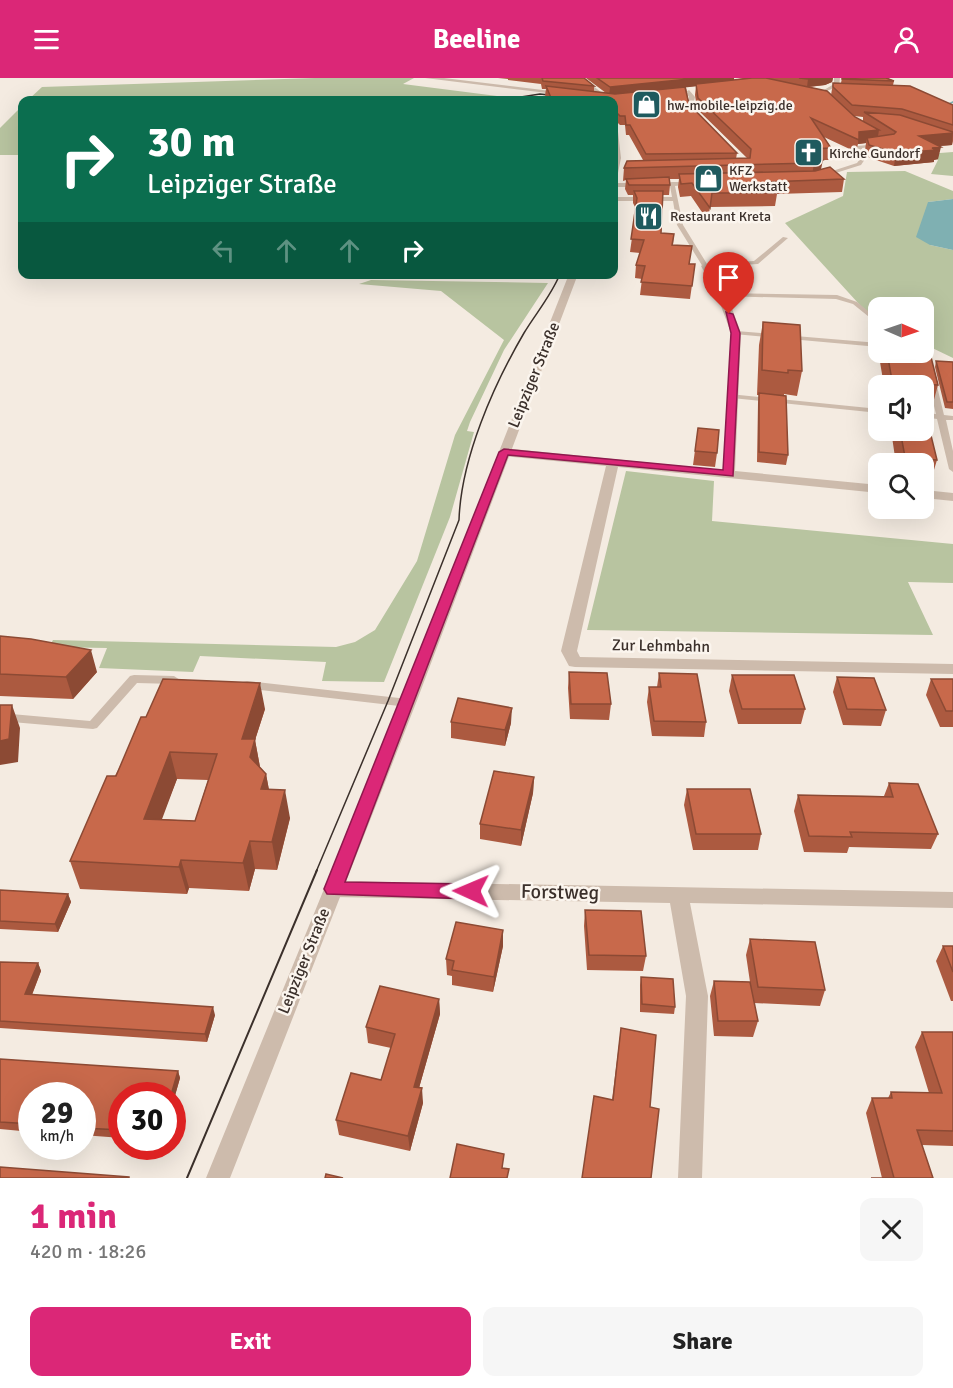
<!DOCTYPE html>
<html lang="en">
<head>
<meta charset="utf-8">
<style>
  :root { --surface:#fff; --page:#f6f6f6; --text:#222; --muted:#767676; --accent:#db2777 }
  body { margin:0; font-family:Signika,sans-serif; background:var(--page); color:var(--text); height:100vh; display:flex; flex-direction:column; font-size:22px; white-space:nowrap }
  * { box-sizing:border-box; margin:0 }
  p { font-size:20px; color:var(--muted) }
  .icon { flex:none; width:33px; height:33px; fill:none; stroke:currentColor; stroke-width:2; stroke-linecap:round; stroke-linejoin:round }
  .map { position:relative; height:1100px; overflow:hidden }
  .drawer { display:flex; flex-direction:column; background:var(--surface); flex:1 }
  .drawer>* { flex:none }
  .hud { position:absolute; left:18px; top:18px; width:600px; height:183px; border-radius:12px; box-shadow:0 6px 24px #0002; background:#0b6e4f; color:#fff; overflow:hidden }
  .needle { width:39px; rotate:92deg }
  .buttons { position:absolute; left:868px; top:219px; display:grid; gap:12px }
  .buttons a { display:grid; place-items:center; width:66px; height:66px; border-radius:12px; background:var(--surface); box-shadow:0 6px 24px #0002; font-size:30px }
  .speed { position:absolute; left:18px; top:1004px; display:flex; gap:12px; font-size:30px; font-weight:700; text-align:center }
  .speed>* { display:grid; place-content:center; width:78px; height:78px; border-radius:50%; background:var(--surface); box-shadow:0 6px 24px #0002; line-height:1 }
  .speed small { font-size:15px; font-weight:400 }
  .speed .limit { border:9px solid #d22; background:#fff; color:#111 }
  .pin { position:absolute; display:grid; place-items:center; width:51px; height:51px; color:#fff; margin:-62px -26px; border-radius:50% 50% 50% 0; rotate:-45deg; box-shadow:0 0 6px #0007 }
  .pin .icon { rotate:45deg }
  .me { position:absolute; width:66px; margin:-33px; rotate:271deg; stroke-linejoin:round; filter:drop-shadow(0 0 4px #0008) }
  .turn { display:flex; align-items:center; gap:21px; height:126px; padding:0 30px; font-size:27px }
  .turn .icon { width:78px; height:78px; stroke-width:2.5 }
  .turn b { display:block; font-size:42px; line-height:51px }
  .lanes { display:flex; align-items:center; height:57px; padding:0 30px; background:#0003; justify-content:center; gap:30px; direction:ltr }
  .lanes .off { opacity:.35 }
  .round { display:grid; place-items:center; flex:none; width:63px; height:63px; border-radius:12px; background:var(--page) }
  .headline { display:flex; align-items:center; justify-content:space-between; height:102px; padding:0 30px }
  h1 { font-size:36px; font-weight:700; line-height:45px; color:var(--accent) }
  .action { display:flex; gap:12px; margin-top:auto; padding:12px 30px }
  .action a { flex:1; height:69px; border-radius:12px; background:var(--accent); color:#fff; font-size:24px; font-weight:700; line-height:69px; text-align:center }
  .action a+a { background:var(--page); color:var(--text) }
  header { display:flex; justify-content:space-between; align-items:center; height:78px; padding:0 30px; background:var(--accent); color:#fff; font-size:27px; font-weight:700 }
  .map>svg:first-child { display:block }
</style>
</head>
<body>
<header><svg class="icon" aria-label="menu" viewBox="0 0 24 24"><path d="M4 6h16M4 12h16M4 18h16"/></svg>Beeline<svg class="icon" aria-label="person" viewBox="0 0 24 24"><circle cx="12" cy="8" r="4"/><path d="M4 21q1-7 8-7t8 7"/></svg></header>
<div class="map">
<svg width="953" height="1100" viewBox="0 0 953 1100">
  <rect width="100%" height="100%" fill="#f4ebe1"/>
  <!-- green -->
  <path fill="#b8c4a0" d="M315,0H414L403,6L497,18L488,22H28L42,9Z
    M22,28V77H0V50Z
    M953,74V98L931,96L938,82L927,76Z
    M905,93L953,113V121L928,124L930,167L953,172V280L924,266V230H879V242L869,237L785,145L843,118L847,94Z
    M403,197V196L552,197L550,201L404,199Z
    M371,202L548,205L504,272L470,344L467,353L474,354L450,439L384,604L322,603L326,584L200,578L193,594L99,590L107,570L49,569L53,562L336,569L355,564L375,552L417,483L455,357L504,262L441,213L359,206Z
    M626,393L714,403L712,443L953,466V505L908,504L933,557L587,552Z"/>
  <!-- water -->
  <path fill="#7fb0b2" d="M953,121V172L930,167L916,159L928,124Z"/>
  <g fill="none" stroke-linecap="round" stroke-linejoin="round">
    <!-- stream -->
    <path fill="#7fb0b2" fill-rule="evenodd" d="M953,23V25L951,26L953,28V30L947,26Z"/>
    <!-- service -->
    <path fill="#cdbbac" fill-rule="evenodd" d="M878,66L880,68L862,70L865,81L861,87L823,99L820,97L857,85L860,81L857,68Z
      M672,104H691L694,106L675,108L683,147L707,186L754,183L783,159L788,160L758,186L703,189L677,147L673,123H614V119H672L670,108L656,109L653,107Z
      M614,105H637L640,107L637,109H614Z
      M722,215L837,217L857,224L879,242V247L853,226L836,221L720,218L719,217Z
      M736,253L879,265V269L734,256L732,255Z
      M929,302L936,304L944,337L953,338V342H946L953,373V394L949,391L937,341L924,339V335L936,336L928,304Z
      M729,316L879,331V335L732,320H729Z
      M134,597L174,598L180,602L174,606L137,605L97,650L93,651L0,643V635L90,643L130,598Z
      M247,603L408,621L412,622L414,625L412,628L408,629L243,610L241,607L243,604Z"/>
    <!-- minor -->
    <path fill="#cdbbac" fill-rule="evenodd" d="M576,0H583L611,22H605Z
      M834,0H840L839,8L824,14V12L834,6Z
      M689,12L695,19L693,28L704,43H700L687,28L689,19L686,14Z
      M705,185L709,188L727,217L741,255L735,393L879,407V415L618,389L577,573L580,579L953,586V596L575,589L569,588L561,573L606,388L504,378L498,374L504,370L723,392L731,255L717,217L701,188Z
      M924,412L953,415V423L924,420Z
      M333,803L953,814V830L690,825L708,918L702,1100H678L686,918L670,825L333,819L326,817L323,811L326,805Z"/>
    <!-- tertiary -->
    <path fill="#cdbbac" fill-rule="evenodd" d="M425,0H444L567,15L564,17Z
      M614,43L617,45L621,80L618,95L614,97Z
      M569,196H578L416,625L230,1100H206L400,625Z"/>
    <!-- tram-far1 -->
    <path stroke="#3b302b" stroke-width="1.5" d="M502,22L540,16L592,22
      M316,794L388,623L459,442C461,381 493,308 524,255C536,235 551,218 560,196"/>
    <!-- tram -->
    <path stroke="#3b302b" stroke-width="2" d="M187,1100L317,792"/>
  </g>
  <!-- wall -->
  <path fill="#ac5a40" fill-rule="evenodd" d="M498,0H584L594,8V14L606,15L586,0H734V2L743,1L738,0H833L832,4L825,7L809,9L831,17L833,5H841L842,0H888L894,3L893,7L953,27V63L952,67L939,68L938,81L934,82V84L894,88L867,79L865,72L866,65L858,66L856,74L824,59L831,70L829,82H822L821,92L844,101L842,114L777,116L775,128L710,129L708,143L691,118L680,119L678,109L679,101H670V107L669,117H663L661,155L674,156L673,167L690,186H695L690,221L640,217L642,201L635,200L636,187L640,175L630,174L636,131L633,125V117H628L625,111L626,102L623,103L624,90L643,82L629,57H626L625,47H620L614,41V22H548L545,17L546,11H542L541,6L508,2V1ZM696,8L695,17L697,31L747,80L736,81L737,75L689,26L686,9ZM854,38L863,39V43Z
    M763,244L802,293L797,318L784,316V318L788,377L786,387L757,384L758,325L759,317H757L759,267Z
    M880,274H924L938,307L932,329L924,328V308H884L879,278Z
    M936,283L953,284V331L945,330L935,289Z
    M698,350L717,375L715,389L693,387Z
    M891,352H924L937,382L930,405H924V386H896Z
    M0,558L97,594L73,621L0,618Z
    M569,594L611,626L609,642L570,641L568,610Z
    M659,595L706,644L704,659L652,658L647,624L649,609H657Z
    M732,597L805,631L801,646H738L729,613Z
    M837,599L886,632L881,648L843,647L833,614Z
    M931,601H953V649H940L926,617Z
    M265,631L255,662L260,689L266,696L269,712L290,740L277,792L255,791L249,813L189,810L187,816L80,811L70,783L146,639ZM177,701L208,702L195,743L161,741Z
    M451,644L511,645L505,668L451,660Z
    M534,699L533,715L521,768L480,761V746Z
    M889,705L938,756L931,771L849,769L847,775L804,774L794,733L798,717L884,718Z
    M687,711L761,756L758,772H693L684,727Z
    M0,812L68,816L71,824L58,854L0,851Z
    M585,832L646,878L643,893L587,892L584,848Z
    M503,852V868L493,914L452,907V898L447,897L446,881Z
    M750,861L825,912L820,928L754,925L758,943L753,959L714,958L710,918L714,903L750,904L746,877Z
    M943,868H953V923H951L936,883Z
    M0,884L38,885L41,893L32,917L215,937L207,964L0,950Z
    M641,899L675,929L674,936L640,934V907Z
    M439,921L440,936L419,1010L423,1025L410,1073L339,1057L336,1042L381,1002L391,970L368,965L366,949Z
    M621,950L650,1029L612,1022Z
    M922,954H953V1068L922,1067L933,1100H882L866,1035L872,1020H888L891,1014L929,1015L915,969Z
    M0,981L178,993L180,1000L172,1028V1017H122V1060L82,1057V1017H32V1054L0,1051Z"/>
  <!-- shaded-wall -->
  <path fill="#8c4a34" d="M699,0H734V4L609,18L610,9Z
    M820,0H833L832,4L825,7L807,9L808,1Z
    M879,52L877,64L867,60L866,65L858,66L859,54Z
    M953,55L952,67L916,70L919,58Z
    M941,69L938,81L934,82V84L894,88L896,75Z
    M823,82L820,95L812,98L814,85Z
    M91,572L97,594L73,621L66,599Z
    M260,605L265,631L255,662L260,689L255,706L242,661Z
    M12,627L20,650L18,684L0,687V663Z
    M512,630L511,645L505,668V652Z
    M170,674L177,701L152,768L144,741Z
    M266,696L271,723L261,711Z
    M534,699L533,715L521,768V752Z
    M285,712L290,740L277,792L272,764Z
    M250,763L255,791L249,813L243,785Z
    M181,782L189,810L187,816L179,789Z
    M68,816L71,824L58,854L55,846Z
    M503,852V868L493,914L494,899Z
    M38,885L41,893L29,924L25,916Z
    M439,921L440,936L415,1024L414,1009Z
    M213,929L215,937L207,964L205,956Z
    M178,993L180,1000L172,1028V1017H171Z
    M422,1010L423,1025L410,1073L408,1058Z"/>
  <!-- building -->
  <path fill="#c8694b" stroke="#8c4a34" stroke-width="1.5" fill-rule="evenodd" d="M542,0H584L594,8L543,3Z
    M597,0H699L610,9Z
    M752,0H766L827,13L855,39L879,52L859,54V62L811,40L831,70L809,71L823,82L814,85L624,90L627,83L750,80L751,71L698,20L696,6Z
    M799,0H820L808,1Z
    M842,0H886L894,3L842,1Z
    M833,5L910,8L953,27V47L902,31L852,27L833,9Z
    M546,8L615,16L685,9L689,26L737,75L646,76L630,47H626L625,38H620L614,32V34V22H552Z
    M864,34L900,37L953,54V55L919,58L941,69L932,70L937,72L896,75L869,67L867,60L894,56L896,54Z
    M830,89L844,101L767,104L777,115H712L710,130L692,105L681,106L679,96L815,93Z
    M669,99L670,107H629L626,101Z
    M634,113H663L661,155L674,156L672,167L692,168L689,186H695L692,208L641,204L645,188L636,187L644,162L631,161L637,120Z
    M763,244L800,247L802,293L788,292V295L762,292Z
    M924,267H928L938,307L918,306V308H893L887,274H924Z
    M936,283L953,284V324H947Z
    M759,315L786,318L788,377L759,374Z
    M924,329L937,382L905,379L900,352H924Z
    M698,350L719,352L717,375L695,373Z
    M0,558L31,561L91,572L66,599L0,596Z
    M569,594L607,595L611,626H571Z
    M659,595L697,596L706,644L654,643L649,609H661Z
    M732,597H794L805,631H742Z
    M837,599L874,600L886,632L847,631Z
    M163,601L260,605L242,661H255L250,679L266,696L261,711L285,712L272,764L250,763L243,785L181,782L179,789L70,783L107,698H116L141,639H146ZM170,674L217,676L195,743L144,741Z
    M931,601H953V633H946Z
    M458,620L512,630L505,652L451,644Z
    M0,627H12L9,661L0,663Z
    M494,693L534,699L521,752L480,746Z
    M889,705L918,706L938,756L850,754L852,759L809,758L798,717L893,719Z
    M687,711H750L761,756H696Z
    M0,812L68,816L55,846L0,843Z
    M585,832L641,833L646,878L589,877Z
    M456,844L503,852L494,899L452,892L454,883L446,881Z
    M750,861L815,864L825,912L758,909Z
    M943,868H953V894Z
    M0,884L38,885L25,916L213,929L205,956L0,943Z
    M641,899L673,901L675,929L642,926Z
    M714,903L750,904L758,943H718Z
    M380,908L439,921L414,1009L422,1010L408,1058L336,1042L351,995L381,1002L395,956L366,949Z
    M621,950L656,957L650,1029L659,1031L651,1100H582L594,1018L613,1022Z
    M922,954H953V1053L917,1052L933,1100H871H894L872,1020H892L891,1014L942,1015Z
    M0,981L178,993L171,1017H122V1052L82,1050V1017H32V1046L0,1044Z
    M457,1066L504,1076L502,1090L509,1091L507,1100H450Z
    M0,1089L129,1099V1100H0Z
    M326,1096L343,1100H325Z"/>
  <!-- route -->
  <path fill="#db2777" stroke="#8e194d" stroke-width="1.5" d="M726,234L733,236L740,255L733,398L508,377L345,804L471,806L477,808L480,813L477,818L471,821L327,816L324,811L499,374L504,371L723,392L731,255Z"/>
  <!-- icons -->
  <defs>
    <symbol id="shop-square" viewBox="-11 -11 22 22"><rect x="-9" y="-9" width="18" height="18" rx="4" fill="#1f5a5e" stroke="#fbf5ee"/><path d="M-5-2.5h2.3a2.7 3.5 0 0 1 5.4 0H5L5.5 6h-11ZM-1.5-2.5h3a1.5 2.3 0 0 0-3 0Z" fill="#fff"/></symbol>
    <symbol id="church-square" viewBox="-11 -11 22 22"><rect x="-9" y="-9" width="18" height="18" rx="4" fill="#1f5a5e" stroke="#fbf5ee"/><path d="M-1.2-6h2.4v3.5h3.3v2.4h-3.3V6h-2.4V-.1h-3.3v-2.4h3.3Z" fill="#fff"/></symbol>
    <symbol id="restaurant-square" viewBox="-11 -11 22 22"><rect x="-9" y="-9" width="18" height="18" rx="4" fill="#1f5a5e" stroke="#fbf5ee"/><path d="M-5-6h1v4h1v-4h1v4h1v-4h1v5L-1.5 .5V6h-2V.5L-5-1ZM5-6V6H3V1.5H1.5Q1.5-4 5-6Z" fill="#fff"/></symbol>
  </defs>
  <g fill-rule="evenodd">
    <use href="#shop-square" x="630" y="10" width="33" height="33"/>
    <use href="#church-square" x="792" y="58" width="33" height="33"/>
    <use href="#shop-square" x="692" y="84" width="33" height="33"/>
    <use href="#restaurant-square" x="632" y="122" width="33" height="33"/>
  </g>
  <g text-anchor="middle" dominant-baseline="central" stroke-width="5" stroke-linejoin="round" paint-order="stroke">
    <!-- far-poi labels -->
    <g font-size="14" fill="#3b302b" stroke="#fbf5ee" text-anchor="start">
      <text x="667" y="27">hw-mobile-leipzig.de</text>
      <text x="829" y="75">Kirche Gundorf</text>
      <text x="729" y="92">KFZ<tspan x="729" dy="16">Werkstatt</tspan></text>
      <text x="670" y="138">Restaurant Kreta</text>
    </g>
    <!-- street labels -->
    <g font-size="16" fill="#3b302b" stroke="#fbf5ee">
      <text transform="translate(534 297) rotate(-68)">Leipziger Straße</text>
      <text transform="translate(661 568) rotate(1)">Zur Lehmbahn</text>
      <text transform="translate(304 883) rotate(-68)">Leipziger Straße</text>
    </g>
    <!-- near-street labels -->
    <g font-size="20" fill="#3b302b" stroke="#fbf5ee">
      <text transform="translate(560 814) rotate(1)">Forstweg</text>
    </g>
  </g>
</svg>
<div class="buttons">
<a><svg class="needle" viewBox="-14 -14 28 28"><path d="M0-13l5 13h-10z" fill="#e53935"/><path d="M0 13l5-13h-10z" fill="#767676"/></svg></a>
<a><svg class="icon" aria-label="sound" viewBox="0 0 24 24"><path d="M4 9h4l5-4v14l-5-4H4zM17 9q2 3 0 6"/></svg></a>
<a><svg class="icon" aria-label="search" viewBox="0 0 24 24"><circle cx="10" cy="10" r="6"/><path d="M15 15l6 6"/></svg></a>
</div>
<div class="speed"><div>29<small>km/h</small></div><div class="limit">30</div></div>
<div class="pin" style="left:729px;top:236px;background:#d93025"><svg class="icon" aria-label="arrive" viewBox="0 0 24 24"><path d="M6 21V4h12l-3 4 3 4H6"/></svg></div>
<svg class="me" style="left:471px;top:813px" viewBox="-20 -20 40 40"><path d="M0-17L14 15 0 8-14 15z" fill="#db2777" stroke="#fff" stroke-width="4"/></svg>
<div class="hud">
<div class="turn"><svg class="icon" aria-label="right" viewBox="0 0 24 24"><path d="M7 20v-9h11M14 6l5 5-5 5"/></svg><div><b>30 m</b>Leipziger Straße</div></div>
<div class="lanes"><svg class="icon off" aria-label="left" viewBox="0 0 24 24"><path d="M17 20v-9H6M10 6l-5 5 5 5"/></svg><svg class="icon off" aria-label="ahead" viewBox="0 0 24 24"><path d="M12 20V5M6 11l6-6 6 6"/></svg><svg class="icon off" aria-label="ahead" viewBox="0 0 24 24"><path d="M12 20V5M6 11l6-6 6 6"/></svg><svg class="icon" aria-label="right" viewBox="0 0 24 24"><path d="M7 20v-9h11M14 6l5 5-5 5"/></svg></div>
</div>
</div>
<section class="drawer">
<div class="headline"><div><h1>1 min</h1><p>420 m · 18:26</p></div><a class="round"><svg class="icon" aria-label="close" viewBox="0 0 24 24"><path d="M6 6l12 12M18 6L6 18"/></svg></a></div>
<div class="action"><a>Exit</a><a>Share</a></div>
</section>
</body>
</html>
